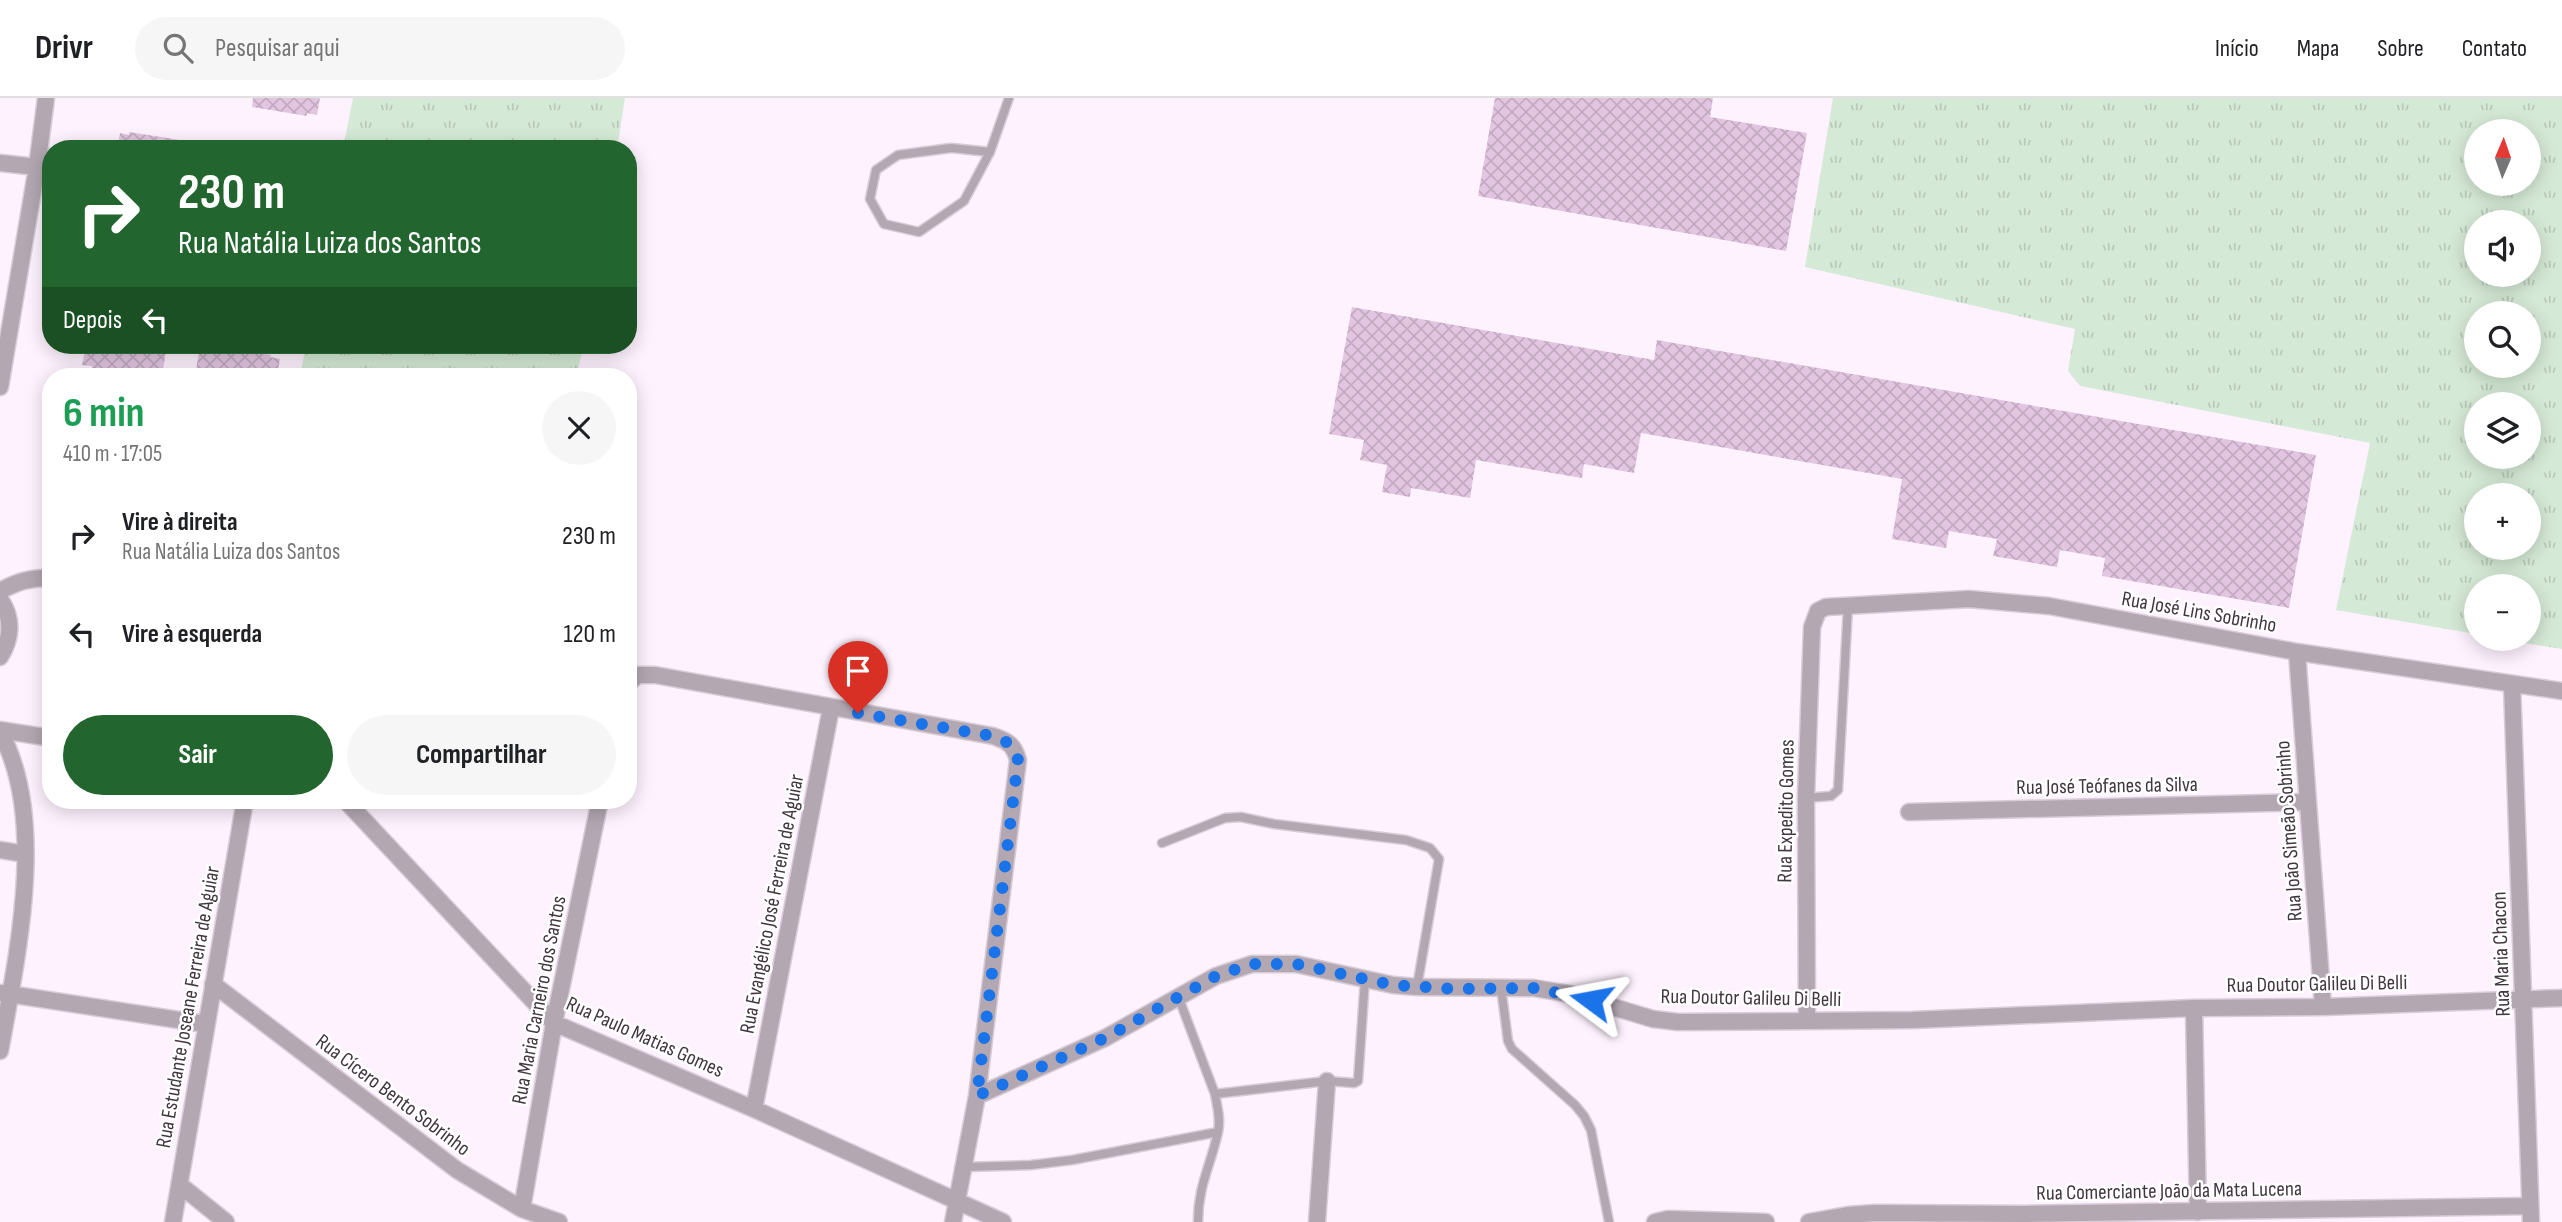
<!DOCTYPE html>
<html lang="pt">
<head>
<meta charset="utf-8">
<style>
  :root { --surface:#fff; --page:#f6f6f6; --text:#202124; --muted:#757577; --line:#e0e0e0; --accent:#22652f }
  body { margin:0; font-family:"Sofia Sans Condensed",sans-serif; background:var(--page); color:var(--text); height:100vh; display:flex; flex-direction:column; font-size:26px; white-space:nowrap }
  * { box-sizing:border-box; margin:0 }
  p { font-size:23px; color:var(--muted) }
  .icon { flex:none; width:38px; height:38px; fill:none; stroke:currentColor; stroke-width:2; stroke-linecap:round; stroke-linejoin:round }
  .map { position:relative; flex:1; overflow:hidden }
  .sheet { position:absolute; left:42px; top:270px; width:595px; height:441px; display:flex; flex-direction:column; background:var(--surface); border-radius:28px; box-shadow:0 4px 18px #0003 }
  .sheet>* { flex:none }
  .banner { position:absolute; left:42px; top:42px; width:595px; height:214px; border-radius:28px; box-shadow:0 4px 18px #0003; background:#22652f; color:#fff; overflow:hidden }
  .needle { width:46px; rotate:2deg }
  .tools { position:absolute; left:2464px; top:21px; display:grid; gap:14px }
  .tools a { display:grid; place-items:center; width:77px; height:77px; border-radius:50%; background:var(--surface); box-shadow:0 4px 18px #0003; font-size:35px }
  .pin { position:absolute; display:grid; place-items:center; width:60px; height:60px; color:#fff; margin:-72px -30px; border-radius:50% 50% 50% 0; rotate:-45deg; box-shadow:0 0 7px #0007 }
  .pin .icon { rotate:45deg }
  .me { position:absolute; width:77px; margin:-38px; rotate:283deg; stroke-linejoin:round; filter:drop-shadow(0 0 5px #0008) }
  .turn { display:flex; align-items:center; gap:24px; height:147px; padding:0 21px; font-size:32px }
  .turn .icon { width:91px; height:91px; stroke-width:2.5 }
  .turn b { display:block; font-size:49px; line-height:60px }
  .then { display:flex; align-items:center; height:66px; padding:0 21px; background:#0003; gap:14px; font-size:26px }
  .round { display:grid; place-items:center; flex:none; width:74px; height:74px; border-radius:37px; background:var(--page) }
  .overview { display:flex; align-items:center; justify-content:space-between; height:119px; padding:0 21px }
  h1 { font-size:42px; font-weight:700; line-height:52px; color:#1e9e55 }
  .primary-button { display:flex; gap:14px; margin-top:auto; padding:14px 21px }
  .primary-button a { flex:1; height:80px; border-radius:42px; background:var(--accent); color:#fff; font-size:28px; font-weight:700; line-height:80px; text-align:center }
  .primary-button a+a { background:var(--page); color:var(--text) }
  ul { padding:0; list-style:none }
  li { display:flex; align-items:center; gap:21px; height:98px; padding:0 21px }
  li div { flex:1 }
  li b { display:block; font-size:26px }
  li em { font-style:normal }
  header { display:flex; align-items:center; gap:42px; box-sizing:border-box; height:98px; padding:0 35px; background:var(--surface); border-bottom:2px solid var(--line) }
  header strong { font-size:33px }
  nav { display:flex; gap:38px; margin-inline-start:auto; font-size:24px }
  .search { width:490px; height:63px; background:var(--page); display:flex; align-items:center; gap:18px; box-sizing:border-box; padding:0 24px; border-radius:38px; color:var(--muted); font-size:26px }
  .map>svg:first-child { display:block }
</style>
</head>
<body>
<header>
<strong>Drivr</strong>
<div class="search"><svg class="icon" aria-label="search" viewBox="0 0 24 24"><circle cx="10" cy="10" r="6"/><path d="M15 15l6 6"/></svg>Pesquisar aqui</div>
<nav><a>Início</a><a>Mapa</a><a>Sobre</a><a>Contato</a></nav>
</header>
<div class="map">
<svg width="2562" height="1124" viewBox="0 0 2562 1124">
  <defs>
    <pattern id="grass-tufts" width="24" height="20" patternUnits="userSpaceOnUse" patternTransform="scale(1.75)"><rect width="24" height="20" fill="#d5ead6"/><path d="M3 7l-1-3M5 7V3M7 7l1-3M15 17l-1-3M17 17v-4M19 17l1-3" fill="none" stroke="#b8c9b9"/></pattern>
    <pattern id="building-cross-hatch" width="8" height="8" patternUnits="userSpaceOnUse" patternTransform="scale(1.75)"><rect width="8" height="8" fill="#e2c5e0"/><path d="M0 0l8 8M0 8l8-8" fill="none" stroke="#c3aac1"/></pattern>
  </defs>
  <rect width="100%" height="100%" fill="#fef2fe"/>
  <!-- grass -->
  <path fill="url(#grass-tufts)" fill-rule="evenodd" d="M353,0H625L617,51H343Z
    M1833,0H2562V551L2501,541H2529V488H2476V536L2336,512L2370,345L2080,288L2068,273L2075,231L1805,169ZM2476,33H2529V86H2476ZM2476,124H2529V177H2476ZM2476,215H2529V268H2476ZM2476,306H2529V359H2476ZM2476,397H2529V450H2476Z
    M306,247H583L577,278H300Z"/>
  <!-- building -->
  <path fill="url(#building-cross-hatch)" d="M253,0H320L317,17L307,15V18L252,9Z
    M1495,0H1713L1710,19L1807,35L1786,153L1478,98Z
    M129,34L180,42L179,51H117L120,35L129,37Z
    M1352,209L1654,262L1657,242L2316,357L2289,510L2102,478L2105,460L2060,452L2057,469L1993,458L1997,441L1949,433L1946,450L1892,441L1902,381L1641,335L1634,375L1584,366L1582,380L1476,362L1470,400L1411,390L1410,399L1382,394L1387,367L1360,362L1364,342L1329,336Z
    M86,247H167L162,278H137L92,271V268L82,267Z
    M211,247L271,257L270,259L280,261L277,278H195L200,248L210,249Z"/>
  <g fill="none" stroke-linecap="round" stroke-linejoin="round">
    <defs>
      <path id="lane" d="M990,54L951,50L898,57L876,72L870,101L884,126L919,134L964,103L990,54L1009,0
        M1806,700L1831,698L1838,692L1848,508
        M1162,745L1225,720L1241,719L1274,726L1406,742L1430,750L1439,761L1417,889
        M1501,889L1508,943L1512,951L1575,1007L1584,1018L1591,1032L1609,1124
        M1178,898L1215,996
        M964,1069L1031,1067L1072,1062L1218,1034
        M1198,1124C1198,1087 1211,1067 1218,1034C1221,1021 1217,1008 1215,996L1327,983L1354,985L1358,983L1365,881"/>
      <path id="street" d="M0,65L37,69
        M0,289L37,69L46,0
        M0,493C17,484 31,479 51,480
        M0,501C13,520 12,540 0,559
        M2297,554L2323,909
        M628,585L638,577H655L993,638C1008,643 1014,647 1018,662L977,998L953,1124
        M2512,586L2531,1124
        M0,632L51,640
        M0,634C48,720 17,859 0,953
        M345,702L554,925L754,1011L1003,1124
        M1909,714L2307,704
        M0,752L25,756
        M213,886L457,1072L522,1111L559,1124
        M2,895L205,926
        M2194,910L2198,1114
        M1807,923L1806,700L1812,529L1818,513L1826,509L1969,501L2049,508L2297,554L2562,593
        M977,998L1105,940L1216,878L1252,866H1296L1393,887L1417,889L1534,890L1570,896L1653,921L1678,924L1913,922L2194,910L2323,909L2562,900
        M754,1011L831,610
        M180,1087L226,1124
        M522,1111L554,925L600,702
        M173,1124L245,702
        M1317,1124L1327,983
        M1655,1124L1668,1121L1766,1124
        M1809,1124L1848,1117L1875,1115L2024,1116L2530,1108"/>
    </defs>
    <!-- lane casing -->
    <use href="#lane" stroke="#d8ccd8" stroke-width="11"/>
    <!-- street casing -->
    <use href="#street" stroke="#d8ccd8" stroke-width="19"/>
    <!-- lane -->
    <use href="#lane" stroke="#b3a7b2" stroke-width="8"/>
    <!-- street -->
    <use href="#street" stroke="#b3a7b2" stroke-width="16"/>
  </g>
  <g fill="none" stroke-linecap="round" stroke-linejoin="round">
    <!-- route -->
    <path stroke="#1a73e8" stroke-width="12" stroke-dasharray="0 21.6" d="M858,615L993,638C1007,643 1014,647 1018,662L977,998L1105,940L1216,878L1252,866H1296L1393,887L1456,891L1534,890L1591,902"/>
  </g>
  <g text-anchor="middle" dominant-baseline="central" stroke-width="5" stroke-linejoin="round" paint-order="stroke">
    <!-- street labels -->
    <g font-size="21" fill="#423641" stroke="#fff">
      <text transform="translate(2199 514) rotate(10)">Rua José Lins Sobrinho</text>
      <text transform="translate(2107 688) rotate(-1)">Rua José Teófanes da Silva</text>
      <text transform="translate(1786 713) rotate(-89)">Rua Expedito Gomes</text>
      <text transform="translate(2289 733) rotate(-94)">Rua João Simeão Sobrinho</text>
      <text transform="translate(772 806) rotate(-79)">Rua Evangélico José Ferreira de Aguiar</text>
      <text transform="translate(2501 856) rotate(-92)">Rua Maria Chacon</text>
      <text transform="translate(2317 886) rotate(-1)">Rua Doutor Galileu Di Belli</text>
      <text transform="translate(1751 900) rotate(1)">Rua Doutor Galileu Di Belli</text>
      <text transform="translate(539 902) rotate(-79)">Rua Maria Carneiro dos Santos</text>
      <text transform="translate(188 909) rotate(-80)">Rua Estudante Joseane Ferreira de Aguiar</text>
      <text transform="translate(645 939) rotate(24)">Rua Paulo Matias Gomes</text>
      <text transform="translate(393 997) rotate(37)">Rua Cícero Bento Sobrinho</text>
      <text transform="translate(2169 1093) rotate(-1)">Rua Comerciante João da Mata Lucena</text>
    </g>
  </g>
</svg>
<div class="tools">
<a><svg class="needle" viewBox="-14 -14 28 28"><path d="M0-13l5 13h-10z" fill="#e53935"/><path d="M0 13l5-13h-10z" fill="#757577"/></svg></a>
<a><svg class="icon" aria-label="sound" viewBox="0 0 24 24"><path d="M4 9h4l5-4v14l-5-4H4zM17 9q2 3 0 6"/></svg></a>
<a><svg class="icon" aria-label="search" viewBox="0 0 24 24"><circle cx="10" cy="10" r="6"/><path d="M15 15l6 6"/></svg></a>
<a><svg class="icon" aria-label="layers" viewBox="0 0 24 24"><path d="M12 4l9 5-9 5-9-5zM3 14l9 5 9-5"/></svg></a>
<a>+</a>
<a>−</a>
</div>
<div class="pin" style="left:858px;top:615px;background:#d93025"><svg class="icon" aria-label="arrive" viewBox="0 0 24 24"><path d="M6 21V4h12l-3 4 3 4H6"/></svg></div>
<svg class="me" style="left:1591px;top:902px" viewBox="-20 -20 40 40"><path d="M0-17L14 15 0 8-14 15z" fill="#1a73e8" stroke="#fff" stroke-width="4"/></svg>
<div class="banner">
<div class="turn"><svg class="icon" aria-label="right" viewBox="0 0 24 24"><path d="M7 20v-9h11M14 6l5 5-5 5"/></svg><div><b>230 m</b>Rua Natália Luiza dos Santos</div></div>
<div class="then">Depois<svg class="icon" aria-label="left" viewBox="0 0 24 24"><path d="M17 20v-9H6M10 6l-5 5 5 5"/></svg></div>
</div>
<section class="sheet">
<div class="overview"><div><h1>6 min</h1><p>410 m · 17:05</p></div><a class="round"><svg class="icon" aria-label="close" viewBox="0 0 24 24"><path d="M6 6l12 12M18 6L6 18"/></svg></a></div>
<ul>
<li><svg class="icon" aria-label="right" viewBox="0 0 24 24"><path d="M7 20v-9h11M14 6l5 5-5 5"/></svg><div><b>Vire à direita</b><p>Rua Natália Luiza dos Santos</p></div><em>230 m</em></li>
<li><svg class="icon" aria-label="left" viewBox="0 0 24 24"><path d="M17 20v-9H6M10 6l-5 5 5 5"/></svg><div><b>Vire à esquerda</b></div><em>120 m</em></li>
</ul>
<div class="primary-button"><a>Sair</a><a>Compartilhar</a></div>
</section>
</div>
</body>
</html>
